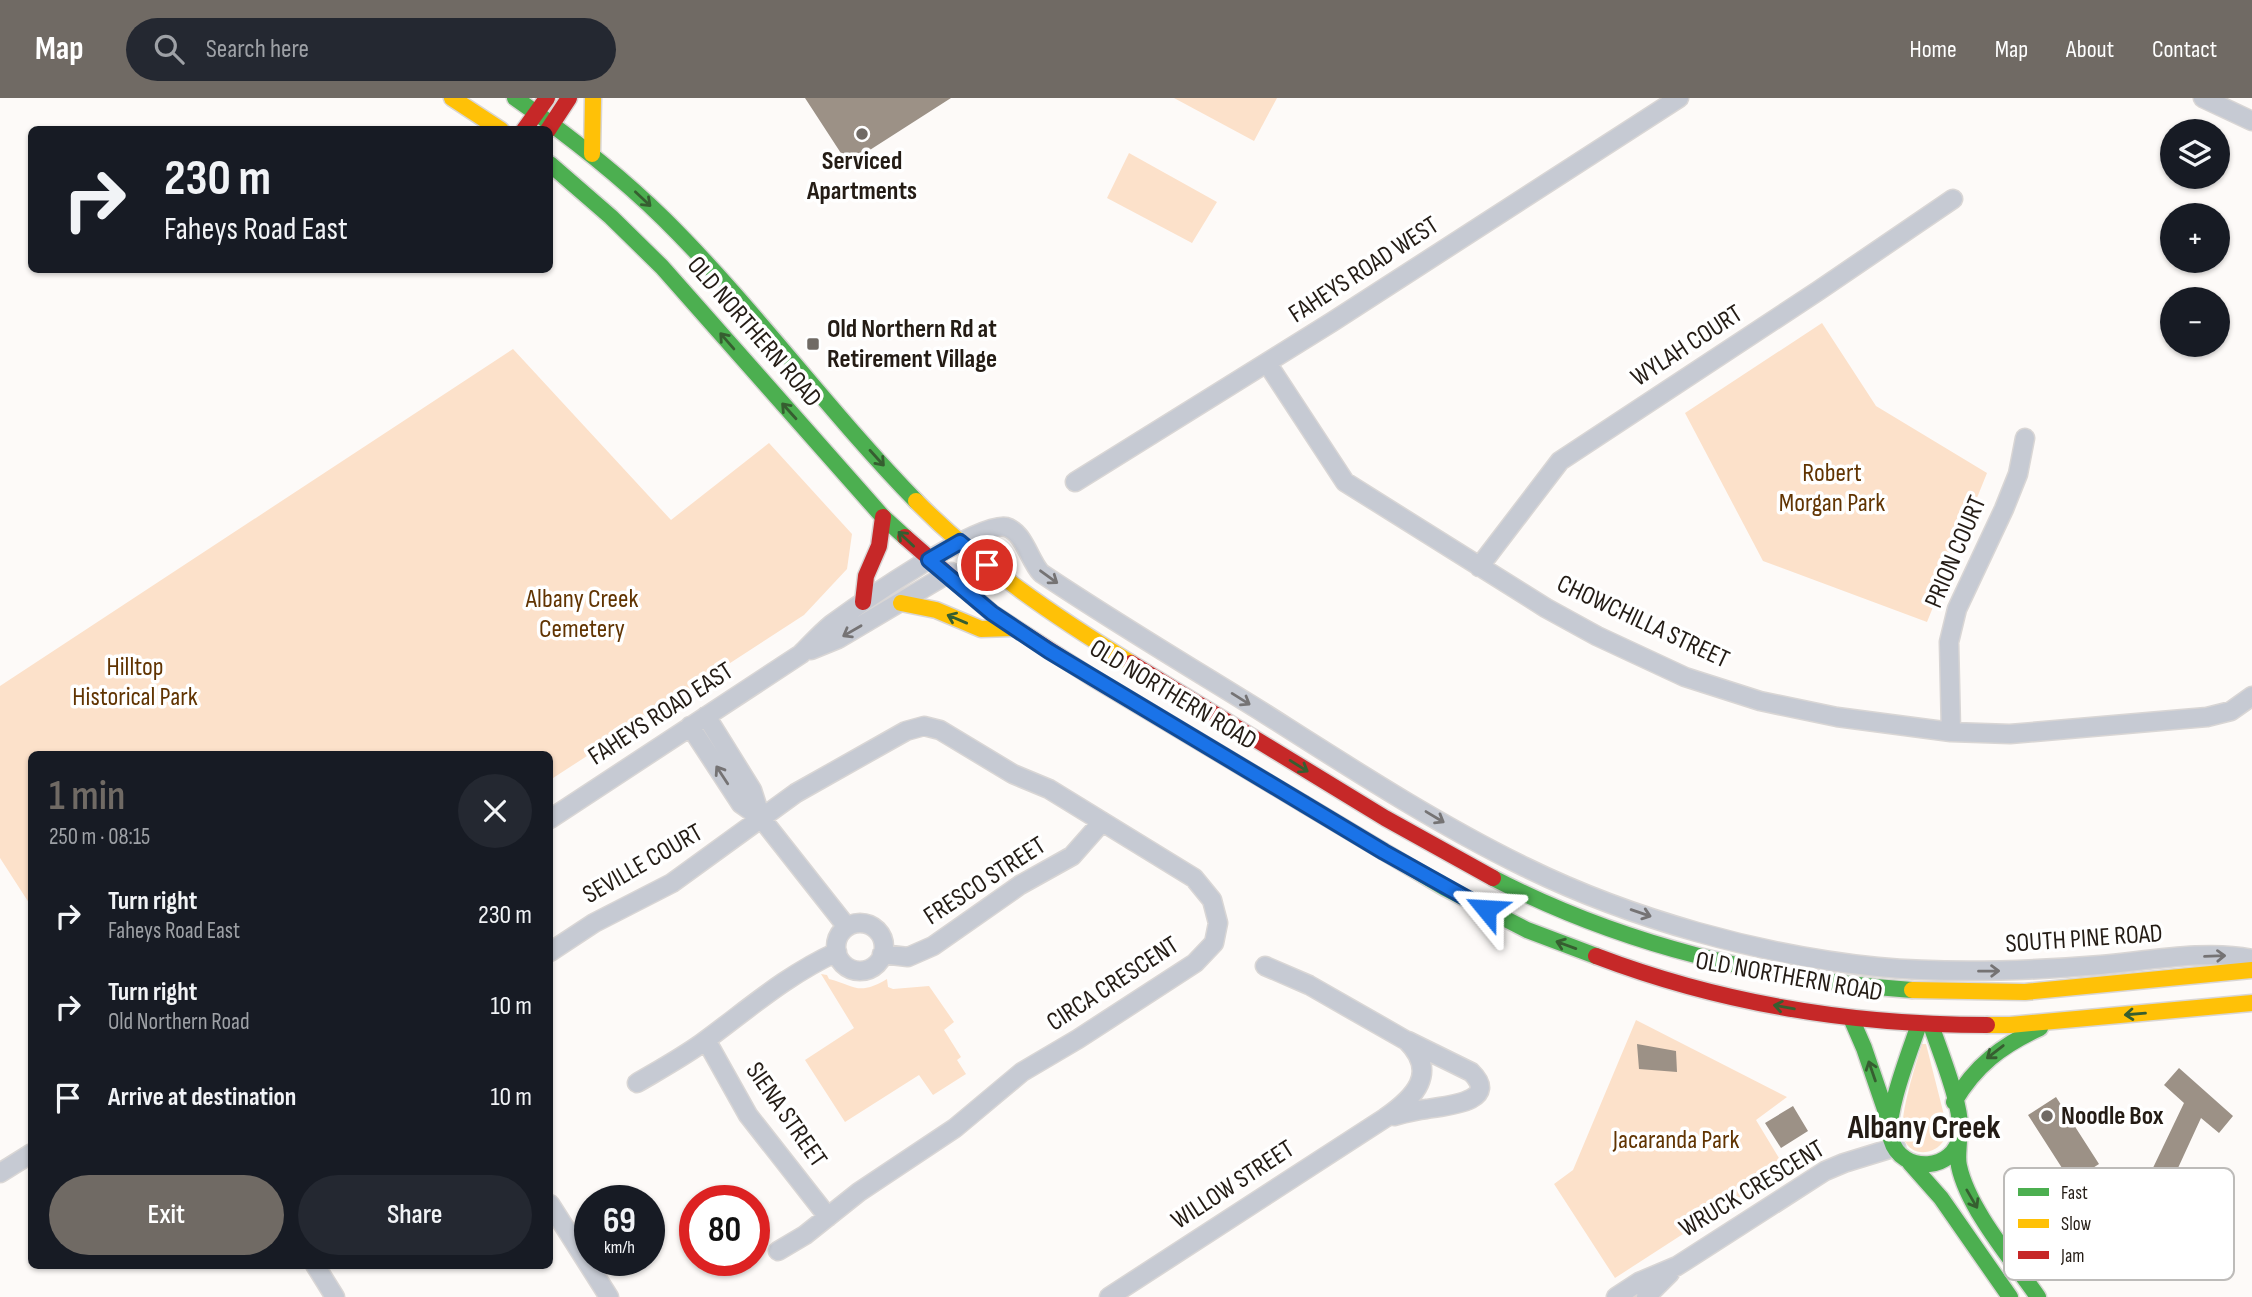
<!DOCTYPE html>
<html lang="en">
<head>
<meta charset="utf-8">
<style>
  :root { --surface:#171b24; --page:#242831; --text:#f1f3f6; --muted:#9ea1a6; --accent:#706a64 }
  body { margin:0; font-family:"Sofia Sans Condensed",sans-serif; background:var(--page); color:var(--text); height:100vh; display:flex; flex-direction:column; font-size:26px; white-space:nowrap }
  * { box-sizing:border-box; margin:0 }
  p { font-size:23px; color:var(--muted) }
  .icon { flex:none; width:38px; height:38px; fill:none; stroke:currentColor; stroke-width:2; stroke-linecap:round; stroke-linejoin:round }
  .map { position:relative; flex:1; overflow:hidden }
  .side { position:absolute; left:28px; top:653px; width:525px; height:518px; display:flex; flex-direction:column; background:var(--surface); border-radius:10px; box-shadow:0 2px 5px #0004 }
  .side>* { flex:none }
  .top-card { position:absolute; left:28px; top:28px; width:525px; height:147px; border-radius:10px; box-shadow:0 2px 5px #0004; background:#171b24; color:var(--text); overflow:hidden }
  .fabs { position:absolute; left:2160px; top:21px; display:grid; gap:14px }
  .fabs a { display:grid; place-items:center; width:70px; height:70px; border-radius:50%; background:var(--surface); box-shadow:0 2px 5px #0004; font-size:35px }
  .speed { position:absolute; left:574px; top:1087px; display:flex; gap:14px; font-size:35px; font-weight:700; text-align:center }
  .speed>* { display:grid; place-content:center; width:91px; height:91px; border-radius:50%; background:var(--surface); box-shadow:0 2px 5px #0004; line-height:1 }
  .speed small { font-size:18px; font-weight:400 }
  .speed .limit { border:10px solid #d22; background:#fff; color:#111 }
  .pin { position:absolute; display:grid; place-items:center; width:60px; height:60px; color:#fff; margin:-30px; border:4px solid #fff; border-radius:50%; box-shadow:0 2px 7px #0007 }
  .me { position:absolute; width:77px; margin:-38px; rotate:297deg; stroke-linejoin:round; filter:drop-shadow(0 0 5px #0008) }
  .turn { display:flex; align-items:center; gap:24px; height:147px; padding:0 21px; font-size:32px }
  .turn .icon { width:91px; height:91px; stroke-width:2.5 }
  .turn b { display:block; font-size:49px; line-height:60px }
  .round { display:grid; place-items:center; flex:none; width:74px; height:74px; border-radius:37px; background:var(--page) }
  .headline { display:flex; align-items:center; justify-content:space-between; height:119px; padding:0 21px }
  h1 { font-size:42px; font-weight:600; line-height:52px; color:var(--accent) }
  .cta { display:flex; gap:14px; margin-top:auto; padding:14px 21px }
  .cta a { flex:1; height:80px; border-radius:42px; background:var(--accent); color:#fff; font-size:28px; font-weight:600; line-height:80px; text-align:center }
  .cta a+a { background:var(--page); color:var(--text) }
  ul { padding:0; list-style:none }
  li { display:flex; align-items:center; gap:21px; height:91px; padding:0 21px }
  li div { flex:1 }
  li b { display:block; font-size:26px }
  li em { font-style:normal }
  header { display:flex; align-items:center; gap:42px; box-sizing:border-box; height:98px; padding:0 35px; background:var(--accent); color:#fff }
  header strong { font-size:33px }
  nav { display:flex; gap:38px; margin-inline-start:auto; font-size:24px }
  .search { width:490px; height:63px; background:var(--page); display:flex; align-items:center; gap:18px; box-sizing:border-box; padding:0 24px; border-radius:38px; color:var(--muted); font-size:26px }
  .map>svg:first-child { display:block }
</style>
</head>
<body>
<header>
<strong>Map</strong>
<div class="search"><svg class="icon" aria-label="search" viewBox="0 0 24 24"><circle cx="10" cy="10" r="6"/><path d="M15 15l6 6"/></svg>Search here</div>
<nav><a>Home</a><a>Map</a><a>About</a><a>Contact</a></nav>
</header>
<div class="map">
<svg width="2252" height="1199" viewBox="0 0 2252 1199">
  <rect width="100%" height="100%" fill="#fdfaf8"/>
  <!-- green -->
  <path fill="#fce1ca" d="M1174,0H1277L1254,43Z
    M1129,55L1217,104L1192,145L1107,100Z
    M1822,225L1876,308L1987,375L1927,524L1763,463L1685,315Z
    M513,251L671,422L769,345L852,436L847,471L804,517L550,682V656H32L31,808L0,760V588Z
    M821,876L827,877L829,881C856,888 858,898 887,881L888,889L893,891L929,888L954,924L944,932L961,959L957,962L966,976L933,997L919,977L845,1024L805,962L854,930Z
    M1636,922L1787,999L1756,1022L1785,1070L1615,1180L1554,1086L1573,1072Z
    M1922,946H1926L1947,1029C1948,1055 1913,1064 1904,1041C1897,1023 1916,966 1922,946Z"/>
  <!-- building -->
  <path fill="#9c9186" d="M805,0H951L848,66Z
    M1637,946L1676,953L1677,974L1639,971Z
    M2179,970L2233,1018L2219,1035L2201,1020L2178,1070L2205,1080L2187,1123L2145,1106L2157,1077L2151,1074L2184,1005L2164,987Z
    M2056,999L2099,1066L2071,1084L2028,1017Z
    M1793,1008L1808,1033L1781,1050L1765,1025Z"/>
  <g fill="none" stroke-linecap="round" stroke-linejoin="round">
    <defs>
      <path id="street" d="M2203,0L2252,23
        M1267,265L1345,384L1546,510L1597,538L1685,579L1760,603L1837,619L1951,634L2010,636L2207,619L2231,613L2252,598
        M1075,384L1332,224L1679,0
        M1479,469L1560,363L1818,193L1953,101
        M811,552L838,541L951,474
        M706,618L752,692L761,720
        M690,628L741,706L761,720L847,829
        M1951,634L1949,544L1957,511L2004,411L2018,376L2025,340
        M550,721L801,556C811,546 821,535 832,526C858,507 980,422 1006,429C1024,434 1029,462 1041,475C1114,524 1190,569 1264,615C1349,669 1435,725 1525,769C1631,821 1760,857 1878,869C1953,876 2027,873 2101,867C2146,863 2209,851 2252,861
        M836 849a24 24 0 1 1 48 0a24 24 0 1 1-48 0Z
        M550,854L594,825L672,785L796,695L906,633L924,628L940,632L1013,676L1049,691L1194,780L1212,802L1218,825L1214,845L1195,865L1078,941L1022,974L955,1030L859,1094L805,1137L778,1153
        M882,856L908,859L933,848L1020,787L1072,758L1102,724
        M706,942L748,1017L828,1119
        M637,985C659,972 681,960 702,945C746,913 786,877 837,854
        M1394,1018C1405,1015 1416,1012 1427,1011C1444,1008 1502,1004 1471,974L1408,943
        M0,1075L32,1055
        M550,1106L609,1199
        M315,1167L335,1199
        M1109,1199L1385,1020C1414,1000 1439,975 1407,943L1309,887L1265,868
        M1616,1199L1639,1184L1677,1168L1825,1073L1844,1065L1896,1049
        M1646,1199L1670,1175"/>
      <path id="fast" d="M515,0C568,37 618,76 664,121C754,210 828,313 916,403
        M550,66L611,119L662,169L883,419L905,439
        M1304,706L1445,790L1527,832L1596,858
        M1493,780C1622,847 1767,882 1912,892
        M1851,920L1864,950L1890,1026
        M1919,926C1911,951 1884,1017 1891,1041C1901,1077 1956,1074 1960,1036C1963,1009 1940,954 1931,927
        M1954,1004C1975,968 2002,947 2040,930
        M1959,1041C1959,1050 1957,1060 1959,1068C1968,1111 2013,1163 2038,1199
        M1910,1065L1941,1100L2010,1199"/>
      <path id="slow" d="M452,0L501,32
        M592,56L593,0
        M916,403C979,467 1054,518 1131,565
        M901,505L936,512L981,531L1012,530
        M1912,892L2025,894L2252,872
        M1987,927H2010L2252,905"/>
      <path id="jam" d="M524,32L547,0
        M548,32L569,0
        M905,439L992,515L1093,580L1304,706
        M863,504L866,478L879,448L883,419
        M1131,565L1385,720L1493,780
        M1596,858C1722,906 1853,927 1987,927"/>
    </defs>
    <!-- street casing -->
    <use href="#street" stroke="#d9d6d5" stroke-width="21"/>
    <!-- fast casing -->
    <use href="#fast" stroke="#d9d6d5" stroke-width="19"/>
    <!-- slow casing -->
    <use href="#slow" stroke="#d9d6d5" stroke-width="19"/>
    <!-- jam casing -->
    <use href="#jam" stroke="#d9d6d5" stroke-width="19"/>
    <!-- street -->
    <use href="#street" stroke="#c6cad3" stroke-width="18"/>
    <!-- fast -->
    <use href="#fast" stroke="#4caf50" stroke-width="16"/>
    <!-- slow -->
    <use href="#slow" stroke="#ffc107" stroke-width="16"/>
    <!-- jam -->
    <use href="#jam" stroke="#c62828" stroke-width="16"/>
  </g>
  <!-- one-way arrows -->
  <defs><path id="oneway-shaft" d="M-6 0H5M1.5-3L5.5 0L1.5 3" fill="none" stroke-width="1.6" stroke-linecap="round" stroke-linejoin="round" transform="scale(1.75)"/></defs>
  <g stroke="#365e30">
    <use href="#oneway-shaft" transform="translate(643 101) rotate(43)"/>
    <use href="#oneway-shaft" transform="translate(727 243) rotate(-131)"/>
    <use href="#oneway-shaft" transform="translate(789 313) rotate(-132)"/>
    <use href="#oneway-shaft" transform="translate(877 360) rotate(48)"/>
    <use href="#oneway-shaft" transform="translate(906 441) rotate(-137)"/>
    <use href="#oneway-shaft" transform="translate(957 521) rotate(-157)"/>
    <use href="#oneway-shaft" transform="translate(1299 668) rotate(32)"/>
    <use href="#oneway-shaft" transform="translate(1566 847) rotate(-160)"/>
    <use href="#oneway-shaft" transform="translate(1784 909) rotate(-170)"/>
    <use href="#oneway-shaft" transform="translate(2135 916) rotate(175)"/>
    <use href="#oneway-shaft" transform="translate(1995 954) rotate(142)"/>
    <use href="#oneway-shaft" transform="translate(1872 973) rotate(-109)"/>
    <use href="#oneway-shaft" transform="translate(1972 1101) rotate(60)"/>
  </g>
  <g stroke="#757374">
    <use href="#oneway-shaft" transform="translate(1049 479) rotate(36)"/>
    <use href="#oneway-shaft" transform="translate(852 533) rotate(150)"/>
    <use href="#oneway-shaft" transform="translate(1241 601) rotate(32)"/>
    <use href="#oneway-shaft" transform="translate(722 677) rotate(-123)"/>
    <use href="#oneway-shaft" transform="translate(1435 719) rotate(31)"/>
    <use href="#oneway-shaft" transform="translate(1641 815) rotate(19)"/>
    <use href="#oneway-shaft" transform="translate(2215 858) rotate(-2)"/>
    <use href="#oneway-shaft" transform="translate(1989 873) rotate(-1)"/>
  </g>
  <g fill="none" stroke-linecap="round" stroke-linejoin="round">
    <defs>
      <path id="route" d="M987,467L960,444L929,462L992,515L1049,553L1384,754L1486,811"/>
    </defs>
    <!-- route casing -->
    <use href="#route" stroke="#114b97" stroke-width="18"/>
    <!-- route -->
    <use href="#route" stroke="#1a73e8" stroke-width="12"/>
  </g>
  <!-- markers -->
  <g fill="#706a64" stroke="#fff" stroke-width="2.5">
    <circle cx="862" cy="36" r="7"/>
    <rect x="806" y="239" width="14" height="14" rx="3.5"/>
    <circle cx="2047" cy="1018" r="7"/>
  </g>
  <g text-anchor="middle" dominant-baseline="central" stroke-width="7" stroke-linejoin="round" paint-order="stroke">
    <!-- poi labels -->
    <g font-size="26" font-weight="bold" fill="#241c15" stroke="#fff" text-anchor="start">
      <text x="862" y="63" text-anchor="middle">Serviced<tspan x="862" dy="30">Apartments</tspan></text>
      <text x="827" y="231">Old Northern Rd at<tspan x="827" dy="30">Retirement Village</tspan></text>
      <text x="2061" y="1018">Noodle Box</text>
    </g>
    <!-- street labels -->
    <g font-size="26" fill="#241c15" stroke="#fff">
      <text transform="translate(1364 172) rotate(-33)">FAHEYS ROAD WEST</text>
      <text transform="translate(754 234) rotate(49)">OLD NORTHERN ROAD</text>
      <text transform="translate(1687 248) rotate(-33)">WYLAH COURT</text>
      <text transform="translate(1956 454) rotate(-67)">PRION COURT</text>
      <text transform="translate(1643 524) rotate(25)">CHOWCHILLA STREET</text>
      <text transform="translate(1173 597) rotate(31)">OLD NORTHERN ROAD</text>
      <text transform="translate(661 616) rotate(-33)">FAHEYS ROAD EAST</text>
      <text transform="translate(643 766) rotate(-30)">SEVILLE COURT</text>
      <text transform="translate(985 783) rotate(-33)">FRESCO STREET</text>
      <text transform="translate(2084 841) rotate(-4)">SOUTH PINE ROAD</text>
      <text transform="translate(1789 879) rotate(10)">OLD NORTHERN ROAD</text>
      <text transform="translate(1113 886) rotate(-33)">CIRCA CRESCENT</text>
      <text transform="translate(786 1017) rotate(55)">SIENA STREET</text>
      <text transform="translate(1233 1087) rotate(-33)">WILLOW STREET</text>
      <text transform="translate(1752 1091) rotate(-31)">WRUCK CRESCENT</text>
    </g>
    <!-- park labels -->
    <g font-size="26" fill="#613402" stroke="#fff">
      <text x="1832" y="375">Robert<tspan x="1832" dy="30">Morgan Park</tspan></text>
      <text x="582" y="501">Albany Creek<tspan x="582" dy="30">Cemetery</tspan></text>
      <text x="135" y="569">Hilltop<tspan x="135" dy="30">Historical Park</tspan></text>
      <text x="1676" y="1042">Jacaranda Park</text>
    </g>
    <!-- district labels -->
    <g font-size="33" font-weight="bold" fill="#241c15" stroke="#fff">
      <text x="1924" y="1030">Albany Creek</text>
    </g>
  </g>
  <!-- legend -->
  <rect x="2004" y="1070" width="230" height="112" rx="10" fill="#fff" stroke="#bdbbb9" stroke-width="2"/>
  <rect x="2018" y="1090" width="31" height="8" fill="#4caf50"/>
  <rect x="2018" y="1121" width="31" height="9" fill="#ffc107"/>
  <rect x="2018" y="1153" width="31" height="8" fill="#c62828"/>
  <g font-size="19" fill="#241c15">
    <text x="2061" y="1101">Fast</text>
    <text x="2061" y="1132">Slow</text>
    <text x="2061" y="1164">Jam</text>
  </g>
</svg>
<div class="fabs">
<a><svg class="icon" aria-label="layers" viewBox="0 0 24 24"><path d="M12 4l9 5-9 5-9-5zM3 14l9 5 9-5"/></svg></a>
<a>+</a>
<a>−</a>
</div>
<div class="speed"><div>69<small>km/h</small></div><div class="limit">80</div></div>
<div class="pin" style="left:987px;top:467px;background:#d93025"><svg class="icon" aria-label="arrive" viewBox="0 0 24 24"><path d="M6 21V4h12l-3 4 3 4H6"/></svg></div>
<svg class="me" style="left:1486px;top:811px" viewBox="-20 -20 40 40"><path d="M0-17L14 15 0 8-14 15z" fill="#1a73e8" stroke="#fff" stroke-width="4"/></svg>
<div class="top-card">
<div class="turn"><svg class="icon" aria-label="right" viewBox="0 0 24 24"><path d="M7 20v-9h11M14 6l5 5-5 5"/></svg><div><b>230 m</b>Faheys Road East</div></div>
</div>
<section class="side">
<div class="headline"><div><h1>1 min</h1><p>250 m · 08:15</p></div><a class="round"><svg class="icon" aria-label="close" viewBox="0 0 24 24"><path d="M6 6l12 12M18 6L6 18"/></svg></a></div>
<ul>
<li><svg class="icon" aria-label="right" viewBox="0 0 24 24"><path d="M7 20v-9h11M14 6l5 5-5 5"/></svg><div><b>Turn right</b><p>Faheys Road East</p></div><em>230 m</em></li>
<li><svg class="icon" aria-label="right" viewBox="0 0 24 24"><path d="M7 20v-9h11M14 6l5 5-5 5"/></svg><div><b>Turn right</b><p>Old Northern Road</p></div><em>10 m</em></li>
<li><svg class="icon" aria-label="arrive" viewBox="0 0 24 24"><path d="M6 21V4h12l-3 4 3 4H6"/></svg><div><b>Arrive at destination</b></div><em>10 m</em></li>
</ul>
<div class="cta"><a>Exit</a><a>Share</a></div>
</section>
</div>
</body>
</html>
